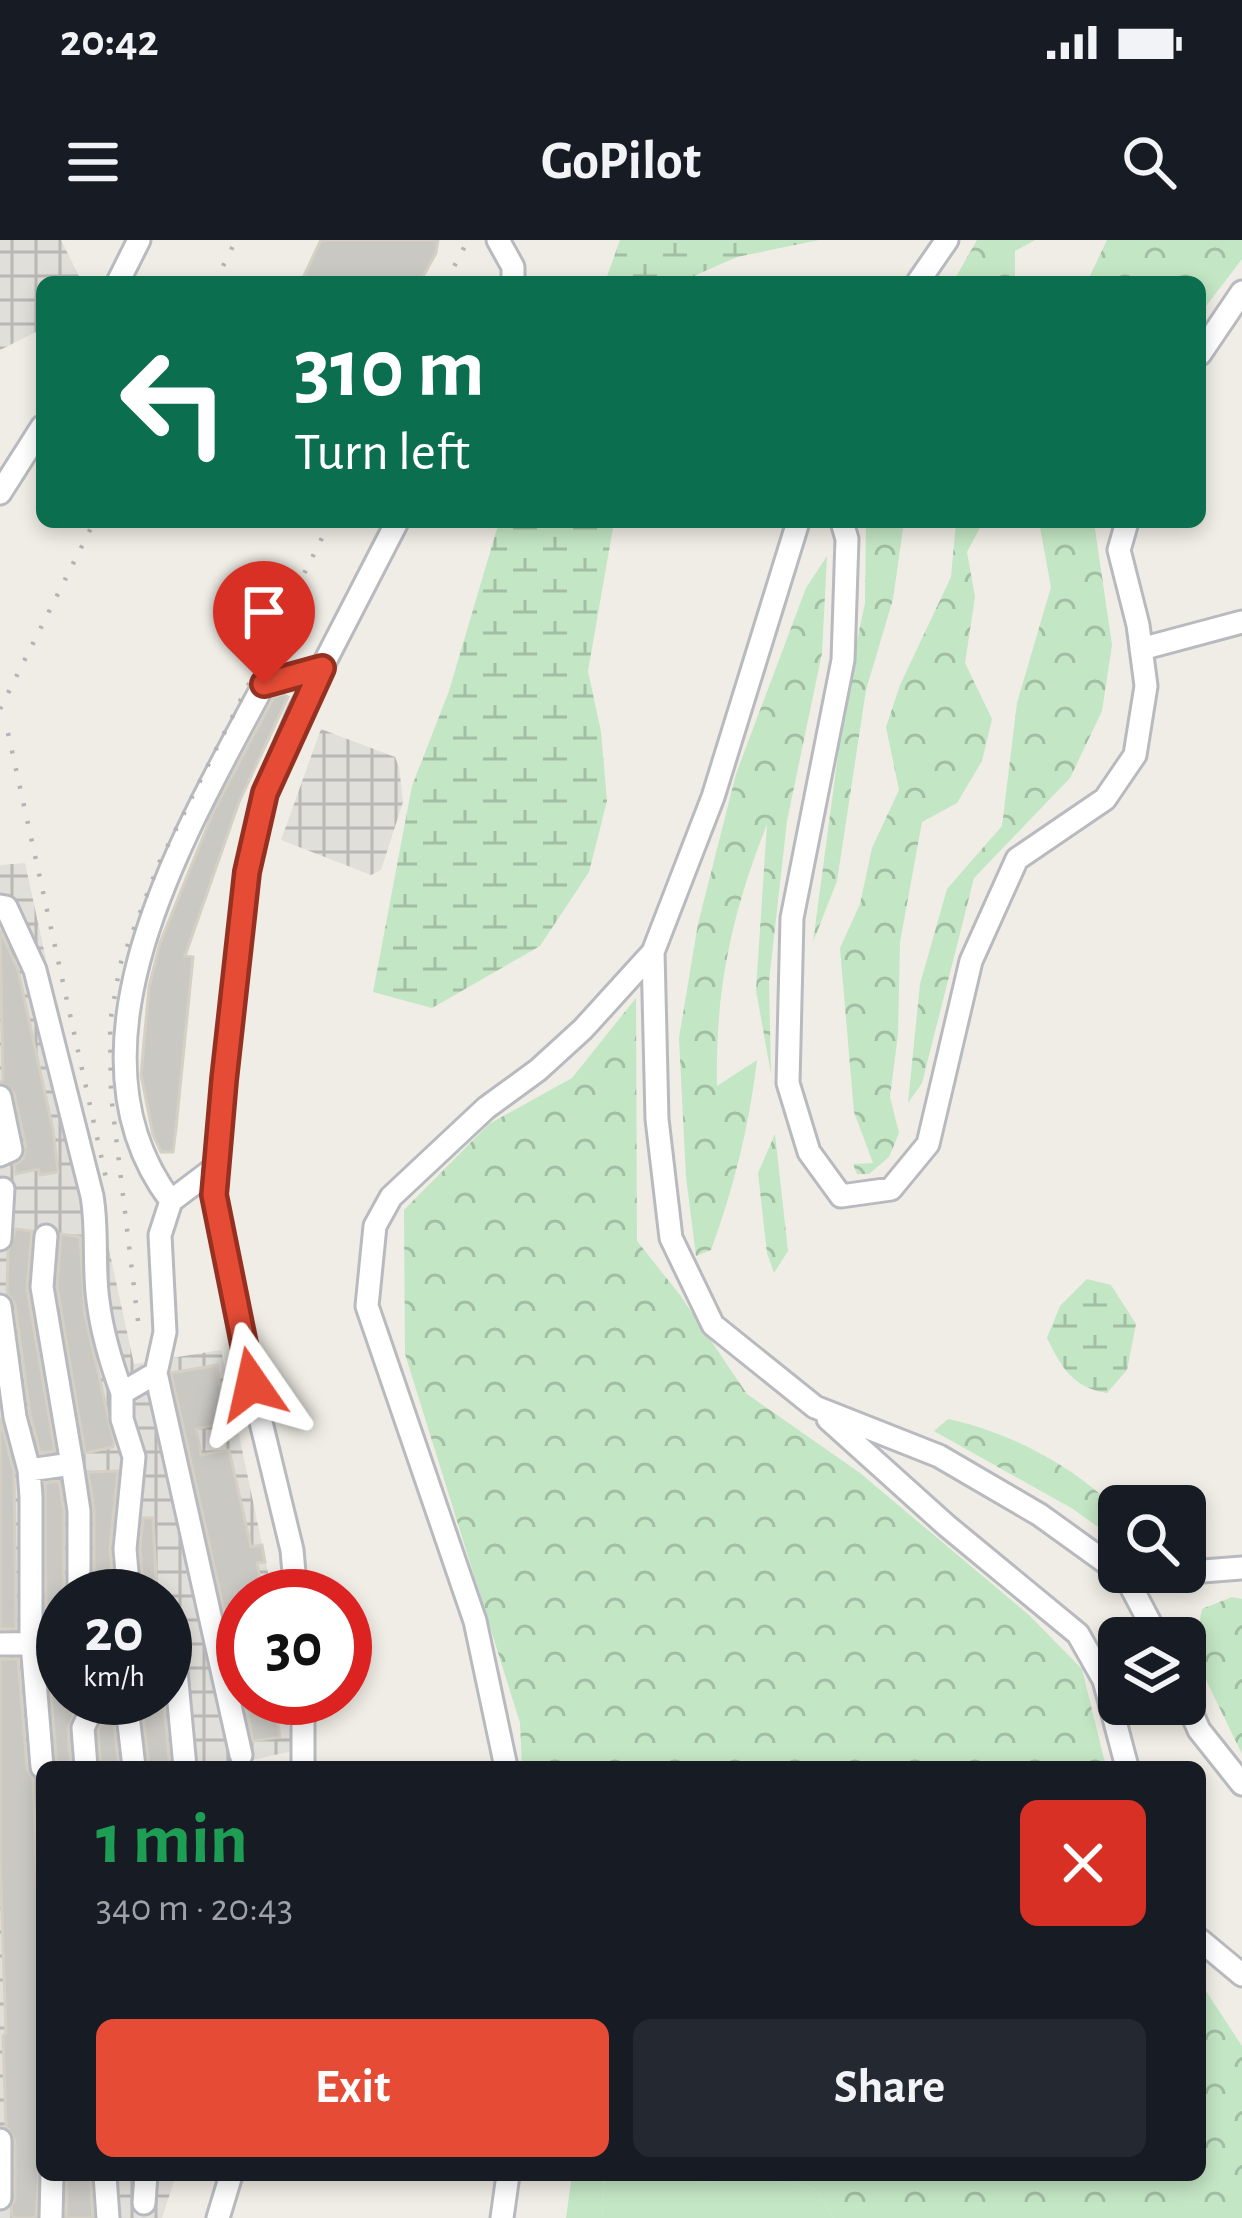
<!DOCTYPE html>
<html lang="en">
<head>
<meta charset="utf-8">
<style>
  :root { --surface:#171b24; --page:#242831; --text:#f1f3f6; --muted:#9ea1a6; --accent:#e64c35 }
  body { margin:0; font-family:"Alegreya Sans",sans-serif; background:var(--page); color:var(--text); height:100vh; display:flex; flex-direction:column; font-size:45px; white-space:nowrap }
  * { box-sizing:border-box; margin:0 }
  p { font-size:39px; color:var(--muted) }
  .icon { flex:none; width:66px; height:66px; fill:none; stroke:currentColor; stroke-width:2; stroke-linecap:round; stroke-linejoin:round }
  .map { position:relative; flex:1; overflow:hidden }
  .panel { position:absolute; left:36px; top:1521px; width:1170px; height:420px; display:flex; flex-direction:column; background:var(--surface); border-radius:18px; box-shadow:0 6px 18px #0003 }
  .panel>* { flex:none }
  .hud { position:absolute; left:36px; top:36px; width:1170px; height:252px; border-radius:18px; box-shadow:0 6px 18px #0003; background:#0b6e4f; color:#fff; overflow:hidden }
  .tools { position:absolute; left:1098px; top:1245px; display:grid; gap:24px }
  .tools a { display:grid; place-items:center; width:108px; height:108px; border-radius:18px; background:var(--surface); box-shadow:0 6px 18px #0003; font-size:60px }
  .speed { position:absolute; left:36px; top:1329px; display:flex; gap:24px; font-size:60px; font-weight:700; text-align:center }
  .speed>* { display:grid; place-content:center; width:156px; height:156px; border-radius:50%; background:var(--surface); box-shadow:0 6px 18px #0003; line-height:1 }
  .speed small { font-size:30px; font-weight:400 }
  .speed .limit { border:18px solid #d22; background:#fff; color:#111 }
  .pin { position:absolute; display:grid; place-items:center; width:102px; height:102px; color:#fff; margin:-123px -51px; border-radius:50% 50% 50% 0; rotate:-45deg; box-shadow:0 0 12px #0007 }
  .pin .icon { rotate:45deg }
  .me { position:absolute; width:132px; margin:-66px; rotate:349deg; stroke-linejoin:round; filter:drop-shadow(0 0 9px #0008) }
  .turn { display:flex; align-items:center; gap:42px; height:252px; padding:0 60px; font-size:54px }
  .turn .icon { width:156px; height:156px; stroke-width:2.5 }
  .turn b { display:block; font-size:84px; line-height:102px }
  .round { display:grid; place-items:center; flex:none; width:126px; height:126px; border-radius:18px; background:var(--page) }
  .head { display:flex; align-items:center; justify-content:space-between; height:204px; padding:0 60px }
  h1 { font-size:72px; font-weight:700; line-height:90px; color:#1e9e55 }
  .button { display:flex; gap:24px; margin-top:auto; padding:24px 60px }
  .button a { flex:1; height:138px; border-radius:18px; background:var(--accent); color:#fff; font-size:48px; font-weight:700; line-height:138px; text-align:center }
  .button a+a { background:var(--page); color:var(--text) }
  .status { display:flex; justify-content:space-between; align-items:center; height:84px; padding:0 60px; background:var(--surface); direction:ltr }
  .status svg { height:33px; fill:currentColor }
  header { display:flex; justify-content:space-between; align-items:center; height:156px; padding:0 60px; background:var(--surface); font-size:54px; font-weight:700 }
  .map>svg:first-child { display:block }
</style>
</head>
<body>
<div class="status"><b>20:42</b><svg viewBox="0 0 49 12"><path d="M0 12V9h3v3zM5 12V6h3v6zM10 12V3h3v9zM15 12V0h3v12zM26 1h20v11H26zM47 4h2v5h-2z"/></svg></div>
<header><svg class="icon" aria-label="menu" viewBox="0 0 24 24"><path d="M4 6h16M4 12h16M4 18h16"/></svg>GoPilot<svg class="icon" aria-label="search" viewBox="0 0 24 24"><circle cx="10" cy="10" r="6"/><path d="M15 15l6 6"/></svg></header>
<div class="map">
<svg width="1242" height="1978" viewBox="0 0 1242 1978">
  <defs>
    <pattern id="industrial-grid" width="8" height="8" patternUnits="userSpaceOnUse" patternTransform="scale(3)"><rect width="8" height="8" fill="#e1dfda"/><path d="M0 4h8M4 0v8" fill="none" stroke="#bab8b5"/></pattern>
    <pattern id="forest-crowns" width="20" height="18" patternUnits="userSpaceOnUse" patternTransform="scale(3)"><rect width="20" height="18" fill="#c3e6c4"/><path d="M2 6a3 3 0 1 1 6 0M12 15a3 3 0 1 1 6 0" fill="none" stroke="#a2bea3"/></pattern>
    <pattern id="wetland-marsh" width="20" height="14" patternUnits="userSpaceOnUse" patternTransform="scale(3)"><rect width="20" height="14" fill="#c3e6c4"/><path d="M1 5h8M5 5V1M11 12h8M15 12V8" fill="none" stroke="#a2bea3"/></pattern>
  </defs>
  <rect width="100%" height="100%" fill="#efede5"/>
  <!-- industrial -->
  <path fill="url(#industrial-grid)" fill-rule="evenodd" d="M0,0H61L82,42H42V89L0,110Z
    M321,489L395,517L399,527L403,562L381,630L371,635L281,600Z
    M25,623L134,1124L221,1110L273,1356H243V1458H285L292,1511L222,1527H42V1935H176L162,1978H0V625ZM63,1356H165V1458H63Z"/>
  <!-- green -->
  <path fill="#c3e6c4" d="M605,1935H668L707,1943L759,1936L815,1949L834,1978H602Z"/>
  <!-- forest -->
  <path fill="url(#forest-crowns)" d="M977,0H1035L1015,11V42H953Z
    M1107,0H1242V19L1200,74V42H1087Z
    M866,282H904L893,359L866,450L837,641L813,702L847,448L865,363Z
    M956,282H983L967,312L975,357L965,423L992,479L982,521L957,563L922,582L900,702L898,794L890,857L899,893L889,917L869,934H857L853,924L873,923L854,872L840,708L860,664L872,608L899,550L886,487L900,445L951,337Z
    M1039,282H1094L1112,405L1102,471L1070,538L974,638L922,843L908,863L920,744L947,649L1002,586L1017,463L1051,347Z
    M827,316L822,413L787,581L769,741L771,834L756,750L767,584C732,673 715,749 717,846L757,820C749,887 734,947 711,1010L696,1016L686,937L679,798L698,684L736,534L806,348Z
    M636,758L637,1001L680,1055L747,1154L860,1233L1029,1375L1082,1429L1106,1527H522L520,1483L405,1114L404,970L489,884L572,838Z
    M775,894L788,1011L774,1033L767,1013L758,933Z
    M948,1179C1009,1192 1075,1226 1119,1272V1302L1073,1269L934,1191Z
    M1232,1357L1242,1359V1514L1207,1442L1195,1404L1202,1369Z
    M1200,1742L1242,1806V1978H834L815,1949L759,1936L707,1943L668,1936L1200,1935Z
    M572,1935H605L602,1978H566Z"/>
  <!-- wetland -->
  <path fill="url(#wetland-marsh)" d="M620,0H819L737,17L680,42H605Z
    M499,282H614L588,431L601,492L607,561L589,632L540,706L432,768L373,752L412,546L449,451Z
    M1087,1039L1111,1045L1136,1084L1127,1130L1107,1153C1072,1147 1062,1128 1047,1098L1060,1066Z"/>
  <!-- building -->
  <path fill="#cac8c3" stroke="#d4d0c4" stroke-width="3" d="M321,0H438L436,13L420,42H301Z
    M283,454L288,457L239,562L185,716L193,717L176,888L173,912H161L153,895L141,835L149,747L160,703L214,570L274,457Z
    M0,690L18,730L53,890L58,932L40,935L38,929L16,934L14,925L23,919L26,907L14,853L0,842L3,840Z
    M16,989L32,991L27,1049L55,1211L40,1213L30,1174L15,1064L7,1053L8,1011Z
    M61,994L80,997L85,1075L114,1202L113,1207L85,1213L57,1046Z
    M217,1125L225,1183L196,1189L201,1215L229,1210L251,1307L262,1305L265,1322L257,1323L263,1356H243V1455L171,1133Z
    M0,1178L14,1232L16,1389H0Z
    M118,1231L110,1308L114,1356H94V1271L88,1232Z
    M59,1241L64,1272L63,1388H46L45,1243Z
    M143,1278H153L157,1356H144L140,1309Z
    M48,1418H63V1458H73L75,1471L68,1489L71,1527H57Z
    M0,1419H18L27,1528L33,1538L39,1687V1884H42L36,1978H13L11,1968L15,1958V1900L6,1886L3,1796L6,1793L0,1613Z
    M103,1458H111L119,1527H101L98,1491L105,1472Z
    M141,1458H163L170,1527H149Z
    M244,1458H274L280,1497L253,1501Z
    M67,1935H90L93,1978H66Z"/>
  <g fill="none" stroke-linecap="round" stroke-linejoin="round">
    <defs>
      <path id="minor" d="M498,0L513,27V42
        M118,42L139,0
        M918,42L947,0
        M1200,114L1242,52
        M0,253L42,187
        M842,282L847,299L843,420L792,678L788,843L809,912L841,956L891,949L928,904L971,721L1017,619L1105,559L1135,515L1146,446L1138,385L1119,310L1127,282
        M1141,409L1242,382
        M0,666L6,667L35,730L92,956C98,991 93,1026 98,1061C102,1093 111,1123 122,1153
        M653,712L657,879L671,998L713,1085L815,1167L939,1216L1040,1275L1126,1337L1242,1328
        M0,857L11,910L0,915
        M216,927L171,961L160,995L165,1092L156,1133L241,1515
        M171,961C54,807 188,588 264,444L322,427
        M0,999L3,949
        M0,1066L15,1177L29,1230L31,1257V1391L42,1527
        M828,1179L947,1286L1078,1394L1104,1440L1127,1527
        M72,1224L79,1271V1356
        M29,1230L72,1224L42,1047L46,996
        M1126,1337L1158,1398
        M129,1356L125,1309L134,1217L122,1179V1153L156,1133
        M296,1356L292,1310L252,1145L214,955L224,840L247,632L265,553L299,472L397,282
        M165,1388L173,1399L185,1527
        M0,1404L63,1403
        M126,1458L134,1527
        M1185,1458L1199,1490L1242,1544
        M86,1527L83,1488L90,1473L88,1458
        M303,1527V1458
        M506,1527L475,1381L367,1066L375,986L391,957L486,868L538,830L583,789L653,712L713,557L798,282
        M1200,1700L1242,1735
        M0,1900V1958
        M105,1935L108,1978
        M144,1963L146,1935
        M51,1978L52,1935
        M218,1978L231,1935
        M502,1978L508,1935"/>
    </defs>
    <!-- minor casing -->
    <use href="#minor" stroke="#b8babf" stroke-width="27"/>
    <!-- minor -->
    <use href="#minor" stroke="#fff" stroke-width="21"/>
    <!-- rail -->
    <path stroke="#b4b4b6" stroke-width="4.5" stroke-dasharray="3 15" stroke-linecap="butt" d="M215,42L236,0
      M446,42L468,0
      M0,469L94,282
      M8,493L106,938
      M138,1081L111,855L110,783L120,725L159,623L330,282"/>
  </g>
  <g fill="none" stroke-linecap="round" stroke-linejoin="round">
    <defs>
      <path id="route" d="M252,1144L214,955L224,840L247,632L265,553L322,428L264,444"/>
    </defs>
    <!-- route casing -->
    <use href="#route" stroke="#963122" stroke-width="30"/>
    <!-- route -->
    <use href="#route" stroke="#e64c35" stroke-width="21"/>
  </g>
</svg>
<div class="tools">
<a><svg class="icon" aria-label="search" viewBox="0 0 24 24"><circle cx="10" cy="10" r="6"/><path d="M15 15l6 6"/></svg></a>
<a><svg class="icon" aria-label="layers" viewBox="0 0 24 24"><path d="M12 4l9 5-9 5-9-5zM3 14l9 5 9-5"/></svg></a>
</div>
<div class="speed"><div>20<small>km/h</small></div><div class="limit">30</div></div>
<div class="pin" style="left:264px;top:444px;background:#d93025"><svg class="icon" aria-label="arrive" viewBox="0 0 24 24"><path d="M6 21V4h12l-3 4 3 4H6"/></svg></div>
<svg class="me" style="left:252px;top:1144px" viewBox="-20 -20 40 40"><path d="M0-17L14 15 0 8-14 15z" fill="#e64c35" stroke="#fff" stroke-width="4"/></svg>
<div class="hud">
<div class="turn"><svg class="icon" aria-label="left" viewBox="0 0 24 24"><path d="M17 20v-9H6M10 6l-5 5 5 5"/></svg><div><b>310 m</b>Turn left</div></div>
</div>
<section class="panel">
<div class="head"><div><h1>1 min</h1><p>340 m · 20:43</p></div><a class="round" style="background:#d93025;color:#fff"><svg class="icon" aria-label="close" viewBox="0 0 24 24"><path d="M6 6l12 12M18 6L6 18"/></svg></a></div>
<div class="button"><a>Exit</a><a>Share</a></div>
</section>
</div>
</body>
</html>
